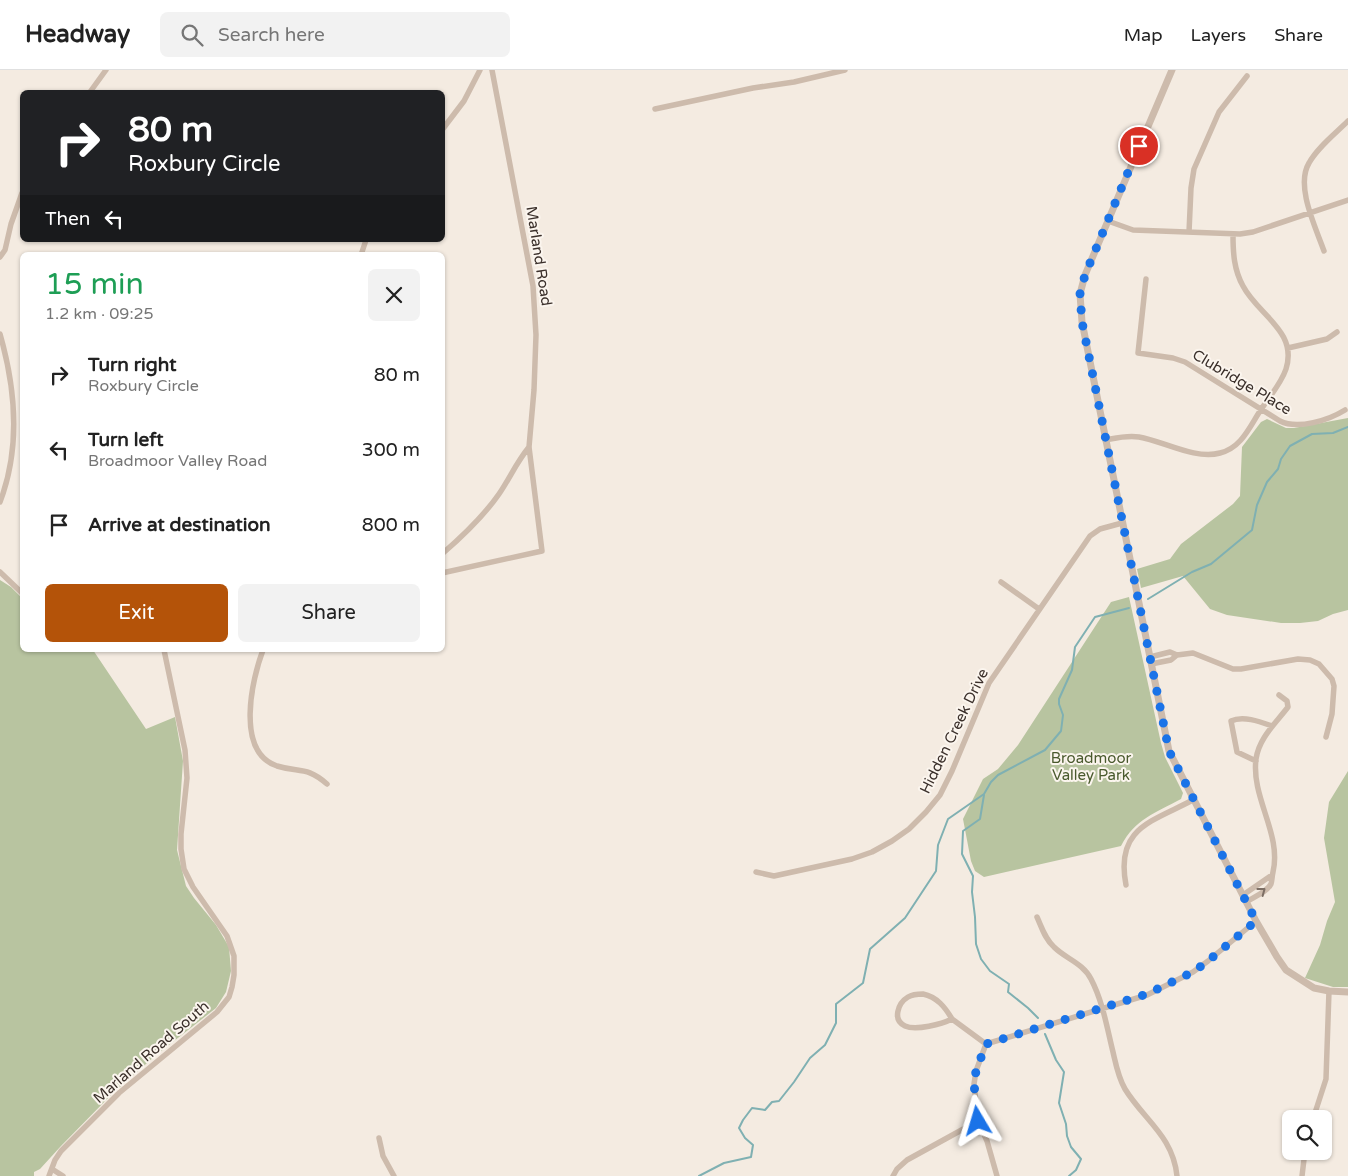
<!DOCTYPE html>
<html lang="en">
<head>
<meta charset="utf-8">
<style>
  :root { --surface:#fff; --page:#f2f2f2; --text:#222; --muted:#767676; --line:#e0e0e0; --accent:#b45309 }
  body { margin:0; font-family:"Varela Round",sans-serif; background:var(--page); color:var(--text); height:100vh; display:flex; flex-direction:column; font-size:19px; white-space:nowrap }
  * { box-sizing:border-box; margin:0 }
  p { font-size:16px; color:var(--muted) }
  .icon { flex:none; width:28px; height:28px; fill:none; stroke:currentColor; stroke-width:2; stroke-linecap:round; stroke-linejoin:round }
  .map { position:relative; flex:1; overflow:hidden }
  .details { position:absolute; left:20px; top:182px; width:425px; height:400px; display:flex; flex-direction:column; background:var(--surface); border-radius:8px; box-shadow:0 1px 4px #0004 }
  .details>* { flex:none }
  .hud { position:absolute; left:20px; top:20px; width:425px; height:152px; border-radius:8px; box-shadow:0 1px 4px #0004; background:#202124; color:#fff; overflow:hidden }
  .controls { position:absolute; left:1282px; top:1040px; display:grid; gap:10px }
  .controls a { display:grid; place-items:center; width:50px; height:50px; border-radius:8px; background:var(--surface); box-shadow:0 1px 4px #0004; font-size:25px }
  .pin { position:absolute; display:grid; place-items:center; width:42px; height:42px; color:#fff; margin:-21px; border:2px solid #fff; border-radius:50%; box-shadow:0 1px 5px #0007 }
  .me { position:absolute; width:55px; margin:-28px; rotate:353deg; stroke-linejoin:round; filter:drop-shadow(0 0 4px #0008) }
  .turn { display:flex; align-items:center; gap:18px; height:105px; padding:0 25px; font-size:22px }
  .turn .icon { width:65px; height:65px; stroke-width:2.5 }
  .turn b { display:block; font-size:35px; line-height:42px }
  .then { display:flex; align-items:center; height:48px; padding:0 25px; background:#0003; gap:10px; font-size:19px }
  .round { display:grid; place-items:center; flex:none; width:52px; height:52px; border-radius:8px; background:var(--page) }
  .overview { display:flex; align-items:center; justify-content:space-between; height:85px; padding:0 25px }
  h1 { font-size:30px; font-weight:600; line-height:38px; color:#1e9e55 }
  .action { display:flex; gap:10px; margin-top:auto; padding:10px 25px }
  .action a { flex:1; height:58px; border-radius:8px; background:var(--accent); color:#fff; font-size:20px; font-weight:600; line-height:58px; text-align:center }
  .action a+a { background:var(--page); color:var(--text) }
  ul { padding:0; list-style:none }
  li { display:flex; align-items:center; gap:15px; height:75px; padding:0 25px }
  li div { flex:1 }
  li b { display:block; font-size:19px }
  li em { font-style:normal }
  header { display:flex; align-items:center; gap:30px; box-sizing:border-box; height:70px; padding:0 25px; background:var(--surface); border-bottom:1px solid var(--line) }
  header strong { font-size:24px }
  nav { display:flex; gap:28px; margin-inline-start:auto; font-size:18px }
  .search { width:350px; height:45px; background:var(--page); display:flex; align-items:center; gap:12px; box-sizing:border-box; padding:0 18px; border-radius:8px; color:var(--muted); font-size:19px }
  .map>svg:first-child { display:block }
</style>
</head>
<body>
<header>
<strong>Headway</strong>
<div class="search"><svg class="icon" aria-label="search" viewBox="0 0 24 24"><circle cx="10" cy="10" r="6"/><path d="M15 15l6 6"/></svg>Search here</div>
<nav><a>Map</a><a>Layers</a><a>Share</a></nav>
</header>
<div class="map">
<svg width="1348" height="1106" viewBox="0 0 1348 1106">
  <rect width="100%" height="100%" fill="#f4ebe1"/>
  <!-- green -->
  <path fill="#b8c4a0" d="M1348,348V540L1333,544L1318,551L1300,553H1281L1227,545L1210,539L1183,506L1141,518L1137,499L1170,489L1181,474L1233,434L1240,426L1242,377L1261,352L1267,349L1286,358H1294Z
    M0,510L11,517L22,528V580H93L146,659L175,647L183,691L177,780L186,816L194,828L216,855L229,877L231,901L226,922L216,938L155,986L112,1024L61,1076L40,1099L34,1102V1106H0Z
    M1129,527L1161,673L1165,687L1183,723L1181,729C1155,743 1135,749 1121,776L984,807L975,801L971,791L963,749L983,709L998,699L1018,675L1111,532Z
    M1348,701V917H1333L1305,908L1320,875L1327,851L1335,832L1324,768L1329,732Z"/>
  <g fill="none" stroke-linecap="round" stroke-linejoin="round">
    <!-- stream -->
    <path stroke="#7fb0b2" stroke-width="2" d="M1148,529L1192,502L1211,494L1252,460L1257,435L1267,412L1278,399L1281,389L1290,376L1312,364L1333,363L1348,357
      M984,725L980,749L963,761L962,784L973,806L972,822L975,847L976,874L981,889L990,901L1009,914L1008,922L1028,938L1038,948
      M1045,964L1056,990L1064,1002L1059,1033L1066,1054L1067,1066L1071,1077L1081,1089L1076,1100L1069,1106
      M699,1106L724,1093L751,1087L753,1075L745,1068L739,1058L743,1050L752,1038L765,1040L772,1032L779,1031L794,1012L810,988L825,975L836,953V934L863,913L870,879L905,848L936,801L938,775L948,749L984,724L991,712L998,705L1045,680L1061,661L1063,645L1059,634V629L1072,600L1075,577L1095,547L1129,538"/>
    <!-- minor -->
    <path stroke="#cdbbac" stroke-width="5.5" d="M90,22L106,0
      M655,39L753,18L794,12L845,0
      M442,60L464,31L480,0
      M1108,151L1133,160L1240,164L1253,162L1348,130
      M1189,162L1191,118L1194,99L1219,42L1247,6
      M1324,181C1316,158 1295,116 1309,93C1318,77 1335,64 1348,51
      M361,185L366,170
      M0,187L5,180L11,154L22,123
      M1146,209L1138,283L1173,288L1185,292L1280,351C1298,360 1329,350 1345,340
      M0,264C16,320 21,377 0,432
      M1288,278L1327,269L1337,262
      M1105,370C1116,368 1127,365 1139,367C1163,371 1195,390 1220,383C1241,378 1249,358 1260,341C1269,327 1281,314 1286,299C1298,261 1258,245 1243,216C1234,200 1233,183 1233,165
      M442,484C464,465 483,447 499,424C510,408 516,393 529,377
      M0,502L22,523
      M442,503L542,481L529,377L534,320L536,265L533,216L492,0
      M1001,512L1039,539
      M263,580C252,609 235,682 277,696C300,703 306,696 327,714
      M1150,587L1170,582L1177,585L1193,583L1233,599H1241L1298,589L1310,590L1319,594L1332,609L1334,616L1332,644L1326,667
      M1151,594L1171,590L1177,585
      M1256,691L1237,682L1231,651C1243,645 1261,652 1272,656
      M756,802L774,806L852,789L872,782L892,771L909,759L926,742L940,725L952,701L989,613L1090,466L1100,459L1122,453
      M1126,815C1115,758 1151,752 1193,730
      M1243,825L1272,805
      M1246,832C1254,827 1267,822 1271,814C1272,811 1272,806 1273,802C1282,764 1251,728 1256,689C1259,668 1275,654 1288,637L1287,631L1279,625
      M1037,847C1042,858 1045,869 1054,877C1066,889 1083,893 1091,909C1103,932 1107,958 1113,982C1116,995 1118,1007 1125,1019C1144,1050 1173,1066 1177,1106
      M923,924C937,927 945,937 952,949C942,954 916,961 905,956C892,950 898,933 908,927C913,924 918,924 923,924Z
      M952,949L986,974
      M1313,1049L1326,1009L1329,921
      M978,1051L974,1014L976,1001L986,974L1147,925L1193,902L1208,891L1256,851
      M379,1068L383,1086L394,1106
      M52,1099L63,1106
      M49,1106L55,1090L61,1081L119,1023L217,942L229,927L232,917L234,905V886L227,866L193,817L184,799L181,779V764L187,708L185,680L164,580
      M893,1106L897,1099L907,1090L978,1051L987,1071L997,1106
      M1302,1106L1305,1081"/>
    <!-- tertiary -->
    <path stroke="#cdbbac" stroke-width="7" d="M1172,0L1085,205L1080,224L1082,252L1169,681L1256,851L1277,887L1286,900L1314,918L1329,921L1348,922"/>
  </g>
  <!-- one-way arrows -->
  <defs><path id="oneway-chevron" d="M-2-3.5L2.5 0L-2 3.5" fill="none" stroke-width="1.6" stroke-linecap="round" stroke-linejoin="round" transform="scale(1.25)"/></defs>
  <use stroke="#7d6f65" href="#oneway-chevron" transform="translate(1262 821) rotate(-37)"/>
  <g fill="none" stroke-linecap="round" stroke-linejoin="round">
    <!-- route -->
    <path stroke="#1a73e8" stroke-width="9" stroke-dasharray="0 16.2" d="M978,1051L974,1014L976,1001L986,974L1147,924L1193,902L1208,891L1256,851L1169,681L1082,252L1080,224L1085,205L1139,76"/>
  </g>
  <g text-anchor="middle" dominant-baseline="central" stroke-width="4" stroke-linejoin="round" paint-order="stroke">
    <!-- street labels -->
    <g font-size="15" fill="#3b302b" stroke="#fbf5ee">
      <text transform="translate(539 186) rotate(81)">Marland Road</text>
      <text transform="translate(1242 312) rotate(31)">Clubridge Place</text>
      <text transform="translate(954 661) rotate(-64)">Hidden Creek Drive</text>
      <text transform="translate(151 982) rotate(-41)">Marland Road South</text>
    </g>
    <!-- park labels -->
    <g font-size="15" fill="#4a5a2e" stroke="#fbf5ee">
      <text x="1091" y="688">Broadmoor<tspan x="1091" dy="17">Valley Park</tspan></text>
    </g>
  </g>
</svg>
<div class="controls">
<a><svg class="icon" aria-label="search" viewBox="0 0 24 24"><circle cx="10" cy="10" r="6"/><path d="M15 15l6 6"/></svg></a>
</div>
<div class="pin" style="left:1139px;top:76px;background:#d93025"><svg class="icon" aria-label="arrive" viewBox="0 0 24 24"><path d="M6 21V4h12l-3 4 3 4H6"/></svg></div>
<svg class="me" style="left:978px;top:1051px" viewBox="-20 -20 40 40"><path d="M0-17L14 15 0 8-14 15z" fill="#1a73e8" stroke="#fff" stroke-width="4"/></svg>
<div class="hud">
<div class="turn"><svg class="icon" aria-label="right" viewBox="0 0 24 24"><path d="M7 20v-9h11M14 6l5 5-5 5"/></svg><div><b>80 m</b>Roxbury Circle</div></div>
<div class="then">Then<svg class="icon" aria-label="left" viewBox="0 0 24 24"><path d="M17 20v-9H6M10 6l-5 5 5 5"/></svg></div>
</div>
<section class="details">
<div class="overview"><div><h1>15 min</h1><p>1.2 km · 09:25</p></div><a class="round"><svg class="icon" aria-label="close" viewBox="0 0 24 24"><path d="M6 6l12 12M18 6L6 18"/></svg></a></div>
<ul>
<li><svg class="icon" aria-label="right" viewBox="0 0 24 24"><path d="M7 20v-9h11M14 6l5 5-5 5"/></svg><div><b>Turn right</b><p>Roxbury Circle</p></div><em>80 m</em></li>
<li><svg class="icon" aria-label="left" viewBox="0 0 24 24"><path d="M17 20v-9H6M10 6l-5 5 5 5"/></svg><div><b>Turn left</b><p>Broadmoor Valley Road</p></div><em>300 m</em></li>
<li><svg class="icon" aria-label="arrive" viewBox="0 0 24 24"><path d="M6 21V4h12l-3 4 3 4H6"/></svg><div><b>Arrive at destination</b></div><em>800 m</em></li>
</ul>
<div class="action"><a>Exit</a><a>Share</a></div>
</section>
</div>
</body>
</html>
